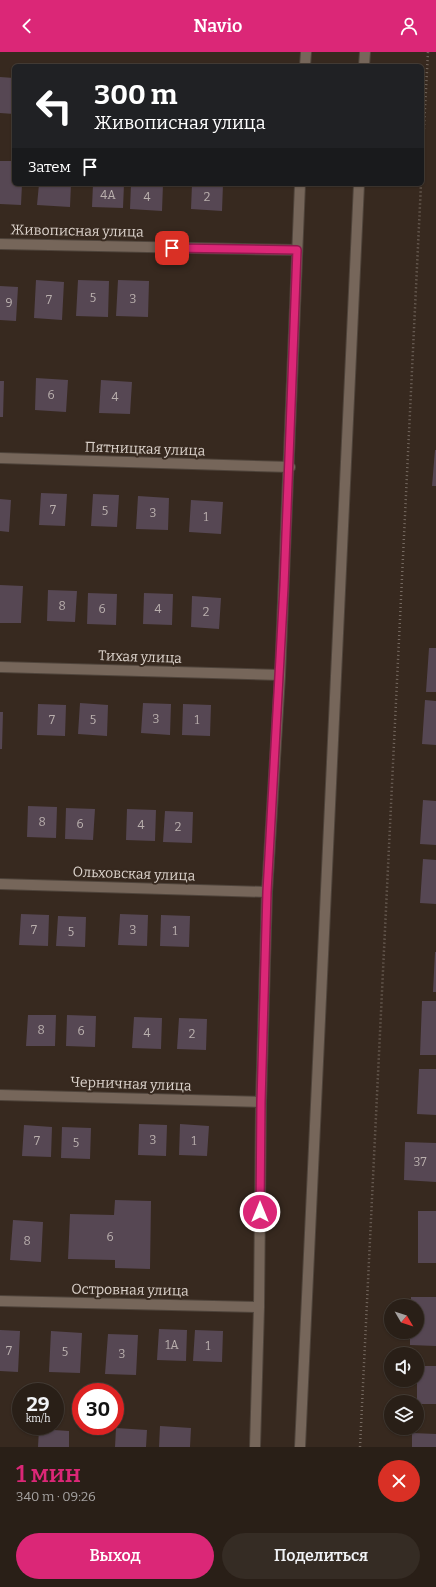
<!DOCTYPE html>
<html lang="ru">
<head>
<meta charset="utf-8">
<style>
  :root { --surface:#291f17; --page:#352c24; --text:#f1f3f6; --muted:#a5a2a1; --line:#453d36; --accent:#db2777 }
  body { margin:0; font-family:Bitter,serif; background:var(--page); color:var(--text); height:100vh; display:flex; flex-direction:column; font-size:15px; white-space:nowrap }
  * { box-sizing:border-box; margin:0 }
  p { font-size:13px; color:var(--muted) }
  .icon { flex:none; width:22px; height:22px; fill:none; stroke:currentColor; stroke-width:2; stroke-linecap:round; stroke-linejoin:round }
  .map { position:relative; height:1395px; overflow:hidden }
  .panel { display:flex; flex-direction:column; background:var(--surface); flex:1 }
  .panel>* { flex:none }
  .hud { position:absolute; left:12px; top:12px; width:412px; height:122px; border-radius:6px; box-shadow:0 1px 3px #0004,0 0 0 1px var(--line); background:#202124; color:#fff; overflow:hidden }
  .needle { width:26px; rotate:129deg }
  .tools { position:absolute; left:384px; top:1247px; display:grid; gap:8px }
  .tools a { display:grid; place-items:center; width:40px; height:40px; border-radius:50%; background:var(--surface); box-shadow:0 1px 3px #0004,0 0 0 1px var(--line); font-size:20px }
  .speed { position:absolute; left:12px; top:1331px; display:flex; gap:8px; font-size:20px; font-weight:700; text-align:center }
  .speed>* { display:grid; place-content:center; width:52px; height:52px; border-radius:50%; background:var(--surface); box-shadow:0 1px 3px #0004,0 0 0 1px var(--line); line-height:1 }
  .speed small { font-size:10px; font-weight:400 }
  .speed .limit { border:6px solid #d22; background:#fff; color:#111 }
  .pin { position:absolute; display:grid; place-items:center; width:34px; height:34px; color:#fff; margin:-17px; border-radius:8px; box-shadow:0 2px 6px #0006 }
  .me { position:absolute; width:44px; margin:-22px; rotate:0deg; stroke-linejoin:round; filter:drop-shadow(0 0 3px #0008) }
  .turn { display:flex; align-items:center; gap:14px; height:84px; padding:0 16px; font-size:18px }
  .turn .icon { width:52px; height:52px; stroke-width:2.5 }
  .turn b { display:block; font-size:28px; line-height:34px }
  .then { display:flex; align-items:center; height:38px; padding:0 16px; background:#0003; gap:8px; font-size:15px }
  .round { display:grid; place-items:center; flex:none; width:42px; height:42px; border-radius:21px; background:var(--page) }
  .headline { display:flex; align-items:center; justify-content:space-between; height:68px; padding:0 16px }
  h1 { font-size:24px; font-weight:600; line-height:30px; color:var(--accent) }
  .button { display:flex; gap:8px; margin-top:auto; padding:8px 16px }
  .button a { flex:1; height:46px; border-radius:24px; background:var(--accent); color:#fff; font-size:16px; font-weight:600; line-height:46px; text-align:center }
  .button a+a { background:var(--page); color:var(--text) }
  header { display:flex; justify-content:space-between; align-items:center; height:52px; padding:0 16px; background:var(--accent); color:#fff; font-size:18px; font-weight:600 }
  .map>svg:first-child { display:block }
</style>
</head>
<body>
<header><svg class="icon" aria-label="back" viewBox="0 0 24 24"><path d="M15 5l-7 7 7 7"/></svg>Navio<svg class="icon" aria-label="person" viewBox="0 0 24 24"><circle cx="12" cy="8" r="4"/><path d="M4 21q1-7 8-7t8 7"/></svg></header>
<div class="map">
<svg width="436" height="1395" viewBox="0 0 436 1395">
  <rect width="100%" height="100%" fill="#37291f"/>
  <!-- building -->
  <path fill="#564753" d="M0,25L14,26V62L0,61Z
    M0,109H14V132H22L21,153L0,152Z
    M39,132H71L70,155L37,153Z
    M93,132H124L123,156L92,155Z
    M131,132H163L162,159L130,157Z
    M192,132H223L222,159L191,157Z
    M36,228L64,230L62,268L34,266Z
    M78,228L109,229L108,265L76,264Z
    M118,228L149,229L148,265L116,264Z
    M0,234L18,235L16,269L0,268Z
    M36,326L68,328L66,360L35,358Z
    M101,328L132,330L130,362L99,361Z
    M0,329H4L3,365H0Z
    M435,398H436V434H432Z
    M41,441L67,442L65,474L39,473Z
    M93,442L119,443L117,475L91,474Z
    M138,444L169,446L168,478L136,477Z
    M0,447L11,448L9,480L0,479Z
    M191,448L223,450L221,482L189,480Z
    M0,533L23,534L21,571H0Z
    M48,538L77,539L75,570L47,569Z
    M88,541L117,542L116,573L87,572Z
    M144,541L173,542L172,573L143,572Z
    M192,544L221,546L219,577L191,575Z
    M429,596H436V640H426Z
    M425,648L436,649V693L422,692Z
    M80,651L108,653L107,684L78,682Z
    M143,651L171,652L170,683L141,681Z
    M38,652L66,653L65,684L37,683Z
    M183,652L211,653L210,684L182,683Z
    M0,660H3L2,697H0Z
    M423,748L436,749V793L420,792Z
    M28,754L57,755L56,786L27,785Z
    M66,756L95,757L93,788L65,787Z
    M127,757L156,758L155,789L126,788Z
    M165,759L193,760L192,791L163,790Z
    M423,807L436,808V852L420,851Z
    M21,862L49,863L48,894L19,893Z
    M120,862L148,863L147,894L118,893Z
    M161,863L190,864L189,895L160,894Z
    M58,864L86,865L85,895L56,894Z
    M435,900H436V940H433Z
    M422,949H436V1003H420Z
    M28,963H56L55,994H26Z
    M67,963L96,964L95,995L66,994Z
    M134,965L162,966L161,997L132,996Z
    M179,966L207,967L206,998L177,997Z
    M419,1017H436V1063L417,1062Z
    M139,1072L167,1073L166,1104L138,1103Z
    M180,1072L209,1074L207,1104L179,1103Z
    M24,1073L52,1075L51,1105L22,1104Z
    M62,1075L91,1076L90,1107L61,1106Z
    M405,1090L436,1091V1130L404,1128Z
    M115,1148L151,1149L150,1217L115,1216V1208L68,1207L70,1162L114,1163Z
    M418,1159H436V1211H418Z
    M13,1168L43,1170L41,1210L10,1208Z
    M411,1245H436V1294L410,1293V1280H417V1254H411Z
    M159,1277L187,1278L186,1309L157,1308Z
    M0,1278L20,1279L18,1320L0,1319Z
    M195,1278L223,1279L222,1310L193,1309Z
    M51,1279L82,1281L80,1321L49,1320Z
    M108,1282L138,1283L136,1323L105,1322Z
    M417,1314H436V1352H417Z
    M160,1374L191,1376L190,1395H159Z
    M116,1376L147,1378L146,1395H115Z
    M39,1377L69,1379V1395H38Z
    M412,1381L436,1382V1395H412Z"/>
  <g fill="none" stroke-linecap="round" stroke-linejoin="round">
    <defs>
      <path id="minor" d="M305,14L306,0
        M364,14L365,0
        M0,192L297,198
        M0,406L290,415
        M0,615L280,623
        M0,832L267,840
        M0,1043L261,1050
        M0,1249L259,1255
        M255,1395L259,1255L261,1050L267,840L280,623L300,132
        M300,1395L359,132"/>
    </defs>
    <!-- minor casing -->
    <use href="#minor" stroke="#4f443b" stroke-width="12"/>
    <!-- path -->
    <path stroke="#766a61" stroke-width="2.5" stroke-dasharray="1 3" stroke-linecap="butt" d="M422,113L428,0
      M360,1395L421,132"/>
    <!-- minor -->
    <use href="#minor" stroke="#76665a" stroke-width="10"/>
  </g>
  <g fill="none" stroke-linecap="round" stroke-linejoin="round">
    <defs>
      <path id="route" d="M172,196L297,198L284,534L267,840L261,1050L260,1160"/>
    </defs>
    <!-- route casing -->
    <use href="#route" stroke="#8e194d" stroke-width="10"/>
    <!-- route -->
    <use href="#route" stroke="#db2777" stroke-width="7"/>
  </g>
  <g text-anchor="middle" dominant-baseline="central" stroke-width="4" stroke-linejoin="round" paint-order="stroke">
    <!-- number labels -->
    <g font-size="12" fill="#bab0ae">
      <text x="108" y="143">4А</text>
      <text x="147" y="145">4</text>
      <text x="207" y="145">2</text>
      <text x="93" y="246">5</text>
      <text x="133" y="247">3</text>
      <text x="49" y="248">7</text>
      <text x="9" y="251">9</text>
      <text x="51" y="343">6</text>
      <text x="115" y="345">4</text>
      <text x="53" y="458">7</text>
      <text x="105" y="459">5</text>
      <text x="153" y="461">3</text>
      <text x="206" y="465">1</text>
      <text x="62" y="554">8</text>
      <text x="102" y="557">6</text>
      <text x="158" y="557">4</text>
      <text x="206" y="560">2</text>
      <text x="156" y="667">3</text>
      <text x="52" y="668">7</text>
      <text x="93" y="668">5</text>
      <text x="197" y="668">1</text>
      <text x="42" y="770">8</text>
      <text x="80" y="772">6</text>
      <text x="141" y="773">4</text>
      <text x="178" y="775">2</text>
      <text x="34" y="878">7</text>
      <text x="133" y="878">3</text>
      <text x="175" y="879">1</text>
      <text x="71" y="880">5</text>
      <text x="41" y="978">8</text>
      <text x="81" y="979">6</text>
      <text x="147" y="981">4</text>
      <text x="192" y="982">2</text>
      <text x="153" y="1088">3</text>
      <text x="37" y="1089">7</text>
      <text x="194" y="1089">1</text>
      <text x="76" y="1091">5</text>
      <text x="420" y="1110">37</text>
      <text x="110" y="1185">6</text>
      <text x="27" y="1189">8</text>
      <text x="172" y="1293">1А</text>
      <text x="208" y="1294">1</text>
      <text x="9" y="1299">7</text>
      <text x="65" y="1300">5</text>
      <text x="122" y="1302">3</text>
    </g>
    <!-- street labels -->
    <g font-size="14" fill="#dcd3cc" stroke="#37291f">
      <text transform="translate(77 179) rotate(1)">Живописная улица</text>
      <text transform="translate(145 397) rotate(2)">Пятницкая улица</text>
      <text transform="translate(140 605) rotate(2)">Тихая улица</text>
      <text transform="translate(134 822) rotate(2)">Ольховская улица</text>
      <text transform="translate(131 1032) rotate(2)">Черничная улица</text>
      <text transform="translate(130 1238) rotate(1)">Островная улица</text>
    </g>
  </g>
</svg>
<div class="tools">
<a><svg class="needle" viewBox="-14 -14 28 28"><path d="M0-13l5 13h-10z" fill="#e53935"/><path d="M0 13l5-13h-10z" fill="#a5a2a1"/></svg></a>
<a><svg class="icon" aria-label="sound" viewBox="0 0 24 24"><path d="M4 9h4l5-4v14l-5-4H4zM17 9q2 3 0 6"/></svg></a>
<a><svg class="icon" aria-label="layers" viewBox="0 0 24 24"><path d="M12 4l9 5-9 5-9-5zM3 14l9 5 9-5"/></svg></a>
</div>
<div class="speed"><div>29<small>km/h</small></div><div class="limit">30</div></div>
<div class="pin" style="left:172px;top:196px;background:#d93025"><svg class="icon" aria-label="arrive" viewBox="0 0 24 24"><path d="M6 21V4h12l-3 4 3 4H6"/></svg></div>
<svg class="me" style="left:260px;top:1160px" viewBox="-20 -20 40 40"><circle r="17" fill="#db2777" stroke="#fff" stroke-width="3"/><path d="M0-11L8 9 0 5-8 9z" fill="#fff"/></svg>
<div class="hud">
<div class="turn"><svg class="icon" aria-label="left" viewBox="0 0 24 24"><path d="M17 20v-9H6M10 6l-5 5 5 5"/></svg><div><b>300 m</b>Живописная улица</div></div>
<div class="then">Затем<svg class="icon" aria-label="arrive" viewBox="0 0 24 24"><path d="M6 21V4h12l-3 4 3 4H6"/></svg></div>
</div>
</div>
<section class="panel">
<div class="headline"><div><h1>1 мин</h1><p>340 m · 09:26</p></div><a class="round" style="background:#d93025;color:#fff"><svg class="icon" aria-label="close" viewBox="0 0 24 24"><path d="M6 6l12 12M18 6L6 18"/></svg></a></div>
<div class="button"><a>Выход</a><a>Поделиться</a></div>
</section>
</body>
</html>
